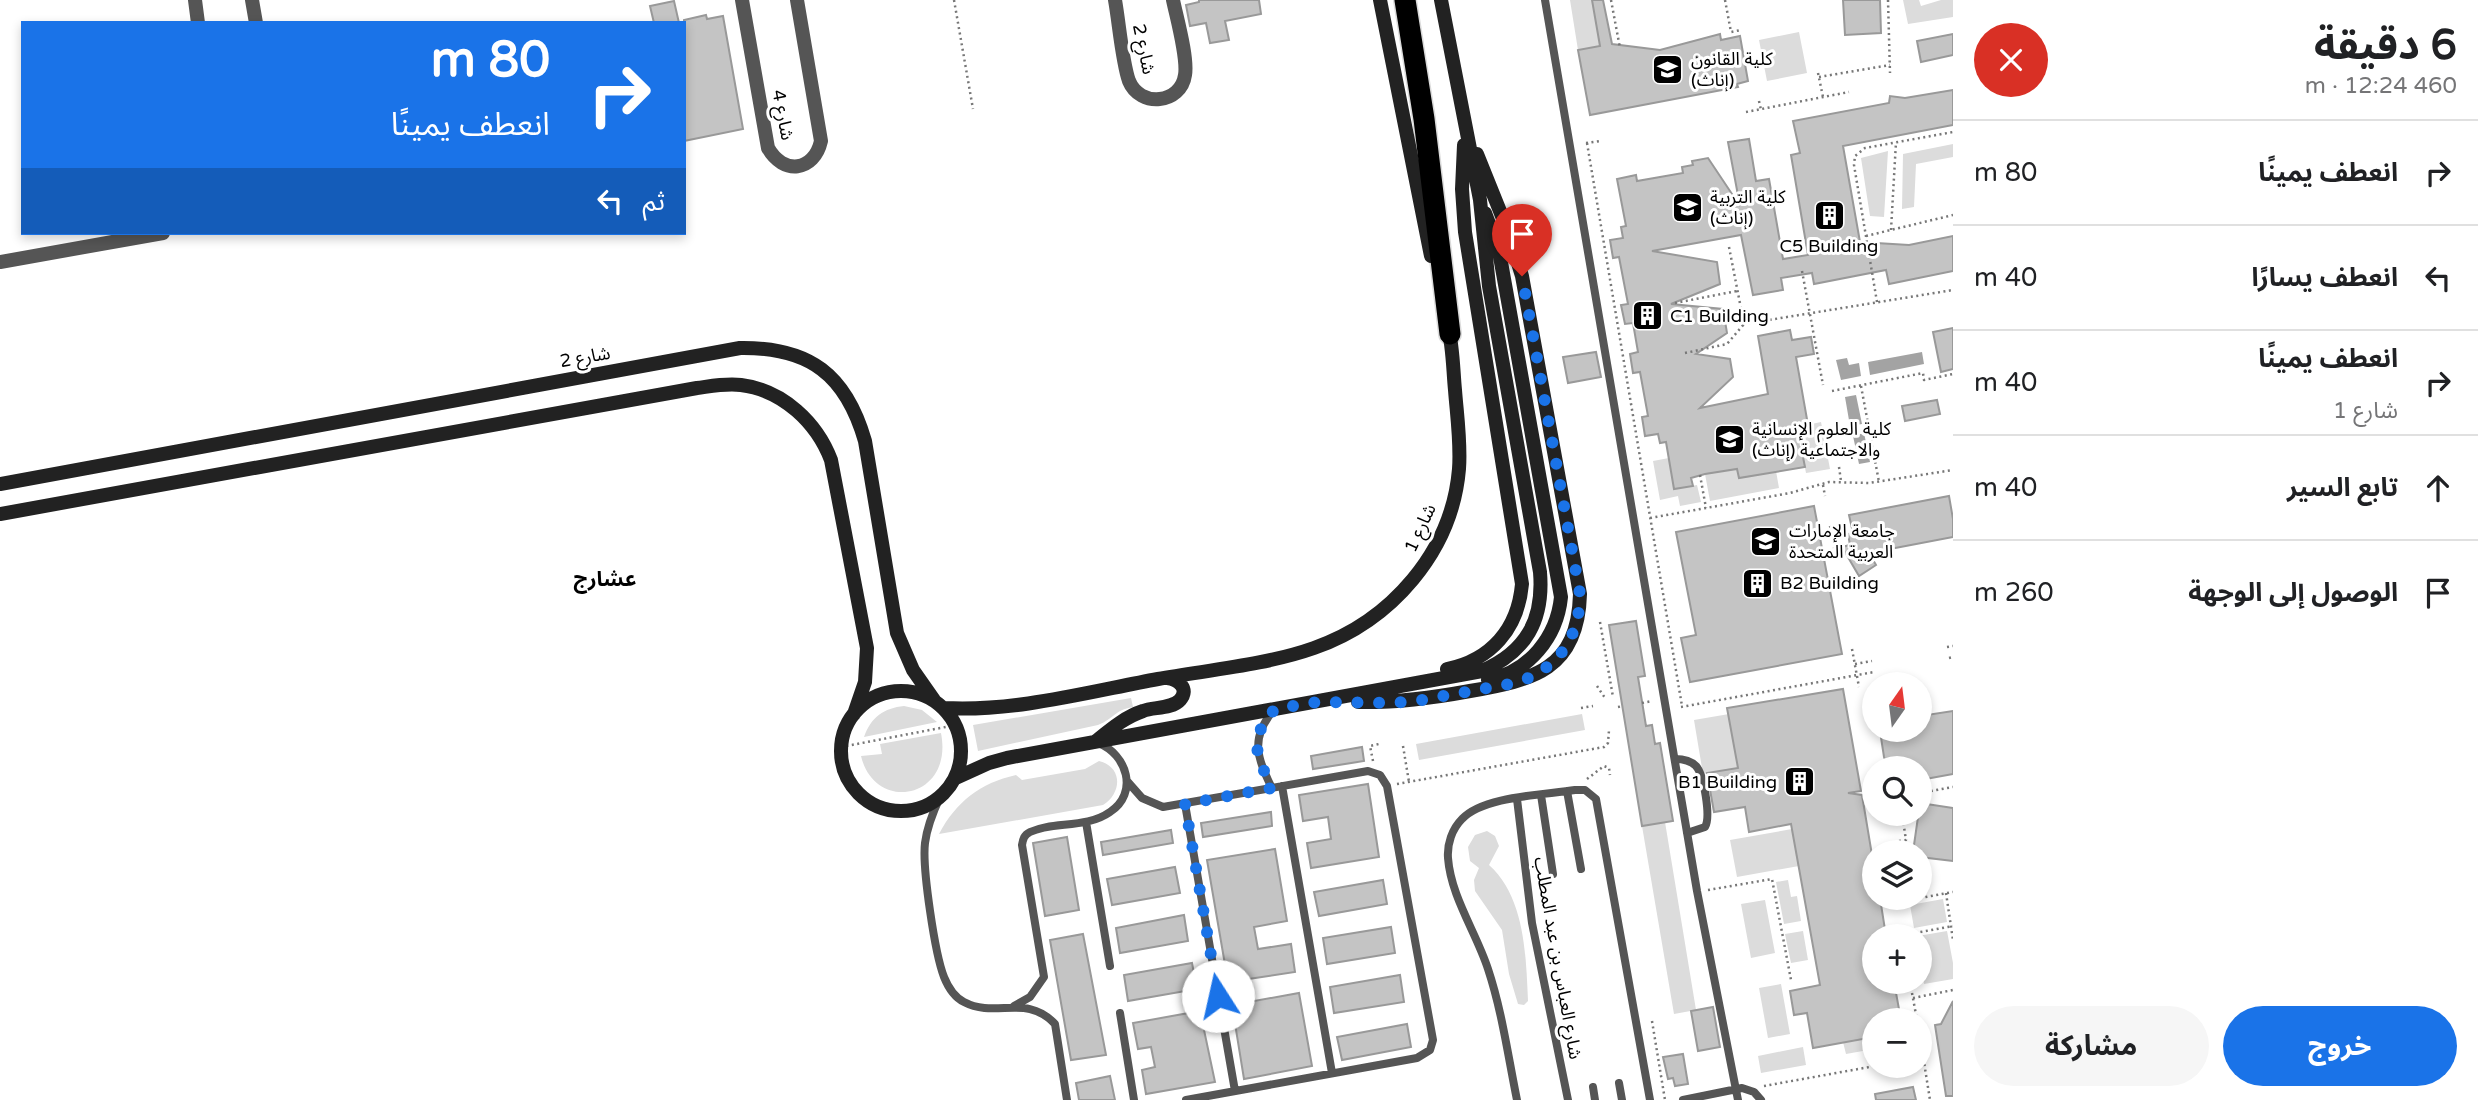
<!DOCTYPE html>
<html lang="ar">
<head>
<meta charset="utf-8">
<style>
  :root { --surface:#fff; --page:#f6f6f6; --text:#202124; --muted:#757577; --line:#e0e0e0; --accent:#1a73e8 }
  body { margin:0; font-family:"Varela Round","Noto Sans Arabic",sans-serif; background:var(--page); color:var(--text); direction:rtl; height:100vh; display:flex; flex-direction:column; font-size:26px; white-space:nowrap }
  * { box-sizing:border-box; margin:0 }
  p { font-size:23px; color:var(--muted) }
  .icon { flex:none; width:38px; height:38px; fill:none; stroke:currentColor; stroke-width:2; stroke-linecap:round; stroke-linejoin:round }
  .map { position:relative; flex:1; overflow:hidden; direction:ltr }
  .sheet { display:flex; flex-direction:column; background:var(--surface); width:525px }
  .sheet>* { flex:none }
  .banner { position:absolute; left:21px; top:21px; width:665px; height:214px; border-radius:0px; box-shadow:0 4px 10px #0003; direction:rtl; background:#1a73e8; color:#fff; overflow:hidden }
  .needle { width:46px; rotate:14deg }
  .buttons { position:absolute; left:1862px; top:672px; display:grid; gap:14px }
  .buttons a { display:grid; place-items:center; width:70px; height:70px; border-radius:50%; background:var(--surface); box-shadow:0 4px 10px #0003; font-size:35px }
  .pin { position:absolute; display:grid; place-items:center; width:60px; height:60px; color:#fff; margin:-72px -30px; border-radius:50% 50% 50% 0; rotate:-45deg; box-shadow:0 0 7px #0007 }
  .pin .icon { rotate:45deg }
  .me { position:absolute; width:77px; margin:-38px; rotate:350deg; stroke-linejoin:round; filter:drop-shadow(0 0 5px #0008) }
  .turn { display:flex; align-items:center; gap:24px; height:147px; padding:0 21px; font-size:32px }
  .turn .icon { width:91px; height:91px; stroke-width:2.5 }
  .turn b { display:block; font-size:49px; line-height:60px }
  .then { display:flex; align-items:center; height:66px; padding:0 21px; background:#0003; gap:14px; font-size:26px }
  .round { display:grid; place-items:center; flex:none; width:74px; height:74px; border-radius:37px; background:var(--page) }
  .summary { display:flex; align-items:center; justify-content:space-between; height:119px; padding:0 21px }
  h1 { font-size:42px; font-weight:700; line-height:52px }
  .cta { display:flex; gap:14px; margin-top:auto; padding:14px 21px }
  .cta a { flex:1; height:80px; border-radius:42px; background:var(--accent); color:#fff; font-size:28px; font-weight:700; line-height:80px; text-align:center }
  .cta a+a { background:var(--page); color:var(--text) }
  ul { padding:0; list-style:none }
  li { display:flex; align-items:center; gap:21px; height:105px; padding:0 21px; border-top:2px solid var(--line) }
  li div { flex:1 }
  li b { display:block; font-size:26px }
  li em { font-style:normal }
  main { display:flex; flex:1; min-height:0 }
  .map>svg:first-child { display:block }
</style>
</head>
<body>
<main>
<section class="sheet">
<div class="summary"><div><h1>6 دقيقة</h1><p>460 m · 12:24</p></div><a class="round" style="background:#d93025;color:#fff"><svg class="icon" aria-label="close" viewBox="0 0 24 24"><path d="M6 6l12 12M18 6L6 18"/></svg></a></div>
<ul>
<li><svg class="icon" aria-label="right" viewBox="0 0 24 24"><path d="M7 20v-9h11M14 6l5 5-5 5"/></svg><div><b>انعطف يمينًا</b></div><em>80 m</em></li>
<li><svg class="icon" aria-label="left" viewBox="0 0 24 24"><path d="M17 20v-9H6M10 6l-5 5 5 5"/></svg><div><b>انعطف يسارًا</b></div><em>40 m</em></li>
<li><svg class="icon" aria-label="right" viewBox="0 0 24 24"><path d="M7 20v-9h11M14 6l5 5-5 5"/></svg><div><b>انعطف يمينًا</b><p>شارع 1</p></div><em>40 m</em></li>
<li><svg class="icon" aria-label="ahead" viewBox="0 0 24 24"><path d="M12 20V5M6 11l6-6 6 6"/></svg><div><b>تابع السير</b></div><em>40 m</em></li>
<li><svg class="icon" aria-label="arrive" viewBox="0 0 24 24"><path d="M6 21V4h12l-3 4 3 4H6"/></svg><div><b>الوصول إلى الوجهة</b></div><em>260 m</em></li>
</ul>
<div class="cta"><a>خروج</a><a>مشاركة</a></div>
</section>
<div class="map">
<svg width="1953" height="1100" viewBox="0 0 1953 1100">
  <rect width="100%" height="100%" fill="#fff"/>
  <!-- green -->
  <path fill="#dcdcdc" d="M1570,0H1592L1600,46L1578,50Z
    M1903,0H1919L1921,6L1941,0H1953V17L1908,24Z
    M1799,32L1807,73L1767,81L1759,40Z
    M1953,144V157L1916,164L1914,207L1902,209L1903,154Z
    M1888,151L1884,217L1870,216L1861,158Z
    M1821,422L1830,469L1806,473L1797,427Z
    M1669,458L1674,489L1697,485L1701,502L1680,506L1678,496L1660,500L1653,461Z
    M1737,469L1776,471L1779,488L1710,501L1705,474Z
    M1131,698L1133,707C1114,710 1114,719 1098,725L978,751L973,725Z
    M904,706L922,710L937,722L864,737C871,717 884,708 904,706Z
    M1582,714L1585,730L1419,760L1416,744Z
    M1729,714L1738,768L1703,774L1694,720Z
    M941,733C954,799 875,814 861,756L882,754L880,744Z
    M1099,761C1123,767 1122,793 1103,805L939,834C956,802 980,783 1016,775L1022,780L1085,769Z
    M1665,822L1696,1010L1674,1014L1642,826Z
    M1792,829L1799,866L1737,877L1730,840Z
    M1487,831L1495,836L1499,846L1489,865C1525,897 1526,956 1528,1001L1524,1005L1518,1004L1509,974L1502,930L1475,891L1474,880L1479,868L1470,861L1468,847L1475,835Z
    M1788,880L1791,897L1797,896L1801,921L1784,924L1776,882Z
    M1943,899L1947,922L1914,928L1910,905Z
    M1765,900L1775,953L1751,958L1741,904Z
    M1803,931L1808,960L1791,963L1785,934Z
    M1947,931L1953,963V979L1924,984L1918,936Z
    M1781,984L1790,1034L1768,1038L1759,988Z
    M1874,1037V1049L1846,1054L1843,1042Z
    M1803,1047L1806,1065L1761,1073L1758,1056Z"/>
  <!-- water -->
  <path fill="#a3a3a3" d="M1922,352L1924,364L1870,375L1868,362Z
    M1847,358L1849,365L1859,363L1861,376L1841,380L1836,360Z
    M1856,395L1862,424L1850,426L1845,397Z
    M1864,433L1870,462L1859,464L1853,436Z"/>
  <!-- building -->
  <path fill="#c4c4c4" stroke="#999" stroke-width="2" d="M1199,0H1259L1261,14L1225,21L1229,40L1210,43L1206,23L1190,26L1186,5L1199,2Z
    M1592,0H1603L1612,44L1660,50L1720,34L1721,40L1740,36L1748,81L1737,84L1738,87L1590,115L1578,50L1600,46Z
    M1843,0H1880L1881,33L1845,35Z
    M674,1L679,23H654L650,6Z
    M706,15L707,19L723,16L743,129L684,141V20Z
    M1953,34V55L1921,62L1917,41Z
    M1953,90V125L1843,146L1860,242L1909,245L1953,236V271L1889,284L1886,270L1814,284L1812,273L1781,278L1783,290L1753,295L1741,235L1652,251L1717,262L1720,284L1671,304L1723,309L1727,333L1696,354L1730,359L1733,377L1700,408L1768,394L1758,336L1790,330L1792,340L1811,337L1814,354L1796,357L1808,425L1797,427L1805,467L1739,478L1737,469L1705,474L1691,478L1693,486L1674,489L1666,442L1660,443L1658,434L1645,436L1642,417L1648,416L1640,372L1633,373L1630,354L1638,352L1633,323L1625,324L1621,305L1628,304L1619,257L1613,258L1610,240L1623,238L1621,227L1626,226L1617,179L1636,175L1637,181L1683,173L1682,167L1693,165L1692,161L1708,158L1740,206L1728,142L1749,139L1756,181L1769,179L1783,259L1808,255L1791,155L1800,153L1793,121L1889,103L1890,96L1905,98Z
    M1953,328V369L1941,372L1933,332Z
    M1596,352L1601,377L1568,383L1563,357Z
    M1937,400L1940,414L1905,421L1902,406Z
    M1949,496L1953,519V537L1869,553L1876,565L1859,576L1842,547L1850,545L1848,534L1853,533L1849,515Z
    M1814,506L1842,654L1690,682L1681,638L1696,635L1676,532Z
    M1636,621L1645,676L1638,677L1646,726L1652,725L1655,744L1660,743L1673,821L1642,826L1609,625Z
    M1843,689L1861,791L1848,793L1862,795L1874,867V898H1880L1886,936H1874V982H1894L1901,1020H1874V1037L1813,1048L1807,1013L1794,1015L1790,991L1820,985L1791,824L1749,832L1745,807L1714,812L1707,773L1738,768L1727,708Z
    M1953,711V774L1920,780V768H1888L1884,757L1880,731L1920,730V716Z
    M1362,747L1364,761L1313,769L1311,756Z
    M1368,784L1379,857L1311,868L1307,843L1331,839L1328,817L1303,821L1299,795Z
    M1920,803L1953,808V861L1920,857V852H1913Z
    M1271,812L1272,826L1203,837L1201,823Z
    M1171,830L1173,843L1103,855L1101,842Z
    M1067,837L1079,910L1045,916L1033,843Z
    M1275,849L1287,921L1254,927L1258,949L1291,944L1295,972L1228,982L1207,860Z
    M1175,867L1180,893L1112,905L1107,879Z
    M1383,880L1387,904L1319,916L1314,892Z
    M1184,915L1188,941L1120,953L1116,928Z
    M1391,927L1395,953L1327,964L1323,938Z
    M1083,934L1106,1055L1071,1060L1050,940Z
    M1192,963L1197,989L1128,1001L1124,975Z
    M1400,975L1404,1002L1334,1013L1330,987Z
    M1299,993L1312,1066L1244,1079L1232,1005Z
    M1953,1001V1096H1946L1935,1025L1941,1024Z
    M1713,1007L1720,1047L1698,1051L1691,1011Z
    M1200,1011L1215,1082L1146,1094L1142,1070L1155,1067L1151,1047L1138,1049L1133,1023Z
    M1407,1024L1411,1047L1342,1060L1337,1037Z
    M1683,1054L1688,1084L1675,1086L1673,1078L1668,1079L1663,1057Z
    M1110,1076L1115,1100H1079L1076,1083Z
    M1913,1087L1916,1100H1876L1875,1094Z"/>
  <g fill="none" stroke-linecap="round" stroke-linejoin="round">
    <defs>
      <path id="highway" d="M1405,0L1424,119L1450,334"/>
    </defs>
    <!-- highway casing -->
    <use href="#highway" stroke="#dbdbdb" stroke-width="24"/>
    <!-- path -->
    <path stroke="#777" stroke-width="2.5" stroke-dasharray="2 3.5" stroke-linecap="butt" d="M954,0L973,109
      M1611,0L1620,48
      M1725,0L1731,32L1741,30
      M1888,0L1890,73
      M1818,73L1823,97
      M1819,77L1890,65
      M1759,101L1761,110
      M1746,112L1849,92
      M1586,143L1600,141
      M1587,143L1682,706
      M1891,230L1896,142
      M1866,236L1953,215
      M1729,247L1744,324L1953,290
      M1802,271L1823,385
      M1877,302L1854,165L1855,156L1865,148L1953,132
      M1675,303L1737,291
      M1685,353L1727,344L1744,324
      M1861,386L1879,482
      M1832,391L1923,373L1924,380L1953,374
      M1839,467L1841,481
      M1700,475L1706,508
      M1823,485L1825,496
      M1650,518L1790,493L1829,482L1869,483L1953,470
      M1830,526L1834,548
      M1836,555V560
      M1600,622L1613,697
      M1947,647L1953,646
      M1852,649L1859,687
      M1949,658L1953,657
      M1855,664L1872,661
      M1597,686L1605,698
      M1642,703L1652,701
      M1618,707L1623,706
      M1681,707L1874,672
      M1581,708L1593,706
      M1403,746L1409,782
      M841,747L956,725
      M1373,761L1370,746L1379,744
      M1587,779L1604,766L1609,768L1610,775
      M1397,784L1604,747L1608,743L1609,730
      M1920,793L1953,787
      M1882,814L1883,821
      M1899,841L1906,840L1902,814
      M1708,890L1772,879L1791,980
      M1946,893L1953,940
      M1920,898L1953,892
      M1909,900L1919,898
      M1915,933L1953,926
      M1912,993L1917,1020
      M1913,998L1953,990
      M1652,1021L1665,1100
      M1920,1037L1930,1100
      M1764,1086L1875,1066"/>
    <!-- lane -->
    <path stroke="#555" stroke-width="8" d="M1545,0L1697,891L1738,1100
      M1675,759C1683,759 1690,760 1696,766C1704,775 1711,817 1705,827L1687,833
      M1127,781L1142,798L1163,807L1368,771L1380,775L1387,786L1433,1040L1430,1050L1417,1058L1186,1100
      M1282,786L1332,1073
      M1272,788C1257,759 1250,738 1273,711
      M1567,791L1581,869
      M1541,795L1553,874
      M940,797C933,812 927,827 925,843C922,868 935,954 944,977C948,987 954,997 964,1002C996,1019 1026,993 1055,1024L1067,1100
      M1517,799L1532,923L1568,1100
      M1185,804L1235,1091
      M1086,822L1110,966
      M1014,1006L1030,997L1044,977L1022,845C1023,839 1024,835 1030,832C1053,821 1086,829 1110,812C1139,793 1127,754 1098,743
      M1120,1013L1134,1100
      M1619,1083L1622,1100
      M1593,1087L1595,1100
      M1517,1100C1508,1056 1502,1011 1488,969C1476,932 1451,897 1448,858C1447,844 1452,829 1462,819C1483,796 1544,795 1575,790H1585L1596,799L1650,1100
      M1683,1100L1742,1088L1754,1092L1761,1100"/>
    <!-- street -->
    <path stroke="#555" stroke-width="14" d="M195,0L198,23
      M252,0L256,23
      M742,0L768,148C783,175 814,172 821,141L797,0
      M1115,0C1119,22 1122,61 1129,81C1140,108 1181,104 1185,75C1188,58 1177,19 1173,0
      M0,262L163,233"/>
    <!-- secondary -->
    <path stroke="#222" stroke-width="14" d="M1380,0L1431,256
      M1485,213L1499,251L1561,597C1557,637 1529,672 1488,680
      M0,484L740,348C810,347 846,375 865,441L897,633L913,670L934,700
      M0,514L697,388C712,386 726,383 741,385C783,390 817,423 831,460L867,648L865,682L854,714
      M1447,669C1491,660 1518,629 1522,584L1465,232L1462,189L1464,145
      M841 751a60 60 0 1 1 120 0a60 60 0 1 1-120 0Z
      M1358,702C1396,703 1432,698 1470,691C1533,680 1578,670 1580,594L1522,276L1508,231L1477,154
      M944,708C1015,712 1088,692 1158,679C1208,670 1266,665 1314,648C1391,621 1452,552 1459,469C1461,443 1457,416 1455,390C1453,369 1453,347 1448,327
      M1096,741C1111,729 1125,717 1143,711C1153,707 1172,709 1180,700C1190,689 1178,679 1167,678
      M956,778L989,763L1007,758L1482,671C1526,652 1544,620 1540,572L1489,286L1480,200L1441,0"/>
    <!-- highway -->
    <use href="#highway" stroke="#000" stroke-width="21"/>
  </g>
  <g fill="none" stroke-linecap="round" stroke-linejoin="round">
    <!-- route -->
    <path stroke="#1a73e8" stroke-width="12" stroke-dasharray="0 21.6" d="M1218,996L1185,804L1272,788L1260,762L1257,748L1259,733L1265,720L1275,709L1317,702L1394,703L1422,700L1515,683C1557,670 1580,638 1580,594L1522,276"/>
  </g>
  <!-- icons -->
  <defs>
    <symbol id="university-square" viewBox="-11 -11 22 22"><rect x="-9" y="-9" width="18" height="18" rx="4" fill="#000" stroke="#fff"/><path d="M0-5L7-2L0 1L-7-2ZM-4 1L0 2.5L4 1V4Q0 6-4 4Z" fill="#fff"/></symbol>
    <symbol id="building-square" viewBox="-11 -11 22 22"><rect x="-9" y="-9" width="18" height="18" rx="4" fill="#000" stroke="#fff"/><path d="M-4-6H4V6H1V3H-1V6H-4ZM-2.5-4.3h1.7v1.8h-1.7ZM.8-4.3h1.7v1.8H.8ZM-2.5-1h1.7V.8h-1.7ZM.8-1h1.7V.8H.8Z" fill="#fff"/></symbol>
  </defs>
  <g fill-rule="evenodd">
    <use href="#university-square" x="1650" y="52" width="35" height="35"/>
    <use href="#university-square" x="1670" y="190" width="35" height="35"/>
    <use href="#building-square" x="1812" y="198" width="35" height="35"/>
    <use href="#building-square" x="1630" y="298" width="35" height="35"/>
    <use href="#university-square" x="1712" y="422" width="35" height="35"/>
    <use href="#university-square" x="1748" y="524" width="35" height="35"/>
    <use href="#building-square" x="1740" y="566" width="35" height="35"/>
    <use href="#building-square" x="1782" y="764" width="35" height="35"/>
  </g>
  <g text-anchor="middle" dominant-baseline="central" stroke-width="6" stroke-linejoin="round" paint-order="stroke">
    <!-- street labels -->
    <g font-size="18" fill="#000" stroke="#fff">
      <text transform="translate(1144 49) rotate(78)">شارع 2</text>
      <text transform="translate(783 115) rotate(79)">شارع 4</text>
      <text transform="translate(585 357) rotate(-10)">شارع 2</text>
      <text transform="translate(1420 528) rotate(-65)">شارع 1</text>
      <text transform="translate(1558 958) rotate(80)">شارع العباس بن عبد المطلب</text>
    </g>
    <!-- poi labels -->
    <g font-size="18" fill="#000" stroke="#fff" text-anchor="start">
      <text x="1691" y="59">كلية القانون<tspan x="1691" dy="21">(إناث)</tspan></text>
      <text x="1710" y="197">كلية التربية<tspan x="1710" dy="21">(إناث)</tspan></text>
      <text x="1829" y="246" text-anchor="middle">C5 Building</text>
      <text x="1670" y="316">C1 Building</text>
      <text x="1752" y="429">كلية العلوم الإنسانية<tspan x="1752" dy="21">والاجتماعية (إناث)</tspan></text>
      <text x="1789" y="531">جامعة الإمارات<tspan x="1789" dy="21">العربية المتحدة</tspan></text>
      <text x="1780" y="583">B2 Building</text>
      <text x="1777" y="782" text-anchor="end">B1 Building</text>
    </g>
    <!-- quarter labels -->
    <g font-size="21" font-weight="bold" fill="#000" stroke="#fff">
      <text x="605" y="579">عشارج</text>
    </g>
  </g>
</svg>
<div class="buttons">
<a><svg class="needle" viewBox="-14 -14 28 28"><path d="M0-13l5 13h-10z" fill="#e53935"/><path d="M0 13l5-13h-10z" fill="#757577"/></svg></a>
<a><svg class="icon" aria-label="search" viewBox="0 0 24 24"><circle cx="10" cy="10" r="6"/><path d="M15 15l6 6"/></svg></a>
<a><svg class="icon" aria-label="layers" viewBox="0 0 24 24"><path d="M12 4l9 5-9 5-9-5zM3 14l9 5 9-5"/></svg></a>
<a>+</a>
<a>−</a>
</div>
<div class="pin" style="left:1522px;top:276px;background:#d93025"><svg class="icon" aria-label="arrive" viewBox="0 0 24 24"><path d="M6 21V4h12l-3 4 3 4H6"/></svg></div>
<svg class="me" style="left:1218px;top:996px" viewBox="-20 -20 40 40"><circle r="19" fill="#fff"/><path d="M0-13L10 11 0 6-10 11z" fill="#1a73e8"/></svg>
<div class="banner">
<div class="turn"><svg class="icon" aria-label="right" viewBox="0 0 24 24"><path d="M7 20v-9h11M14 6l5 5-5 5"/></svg><div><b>80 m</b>انعطف يمينًا</div></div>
<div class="then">ثم<svg class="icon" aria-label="left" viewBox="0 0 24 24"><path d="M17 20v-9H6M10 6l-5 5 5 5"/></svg></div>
</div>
</div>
</main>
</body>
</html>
